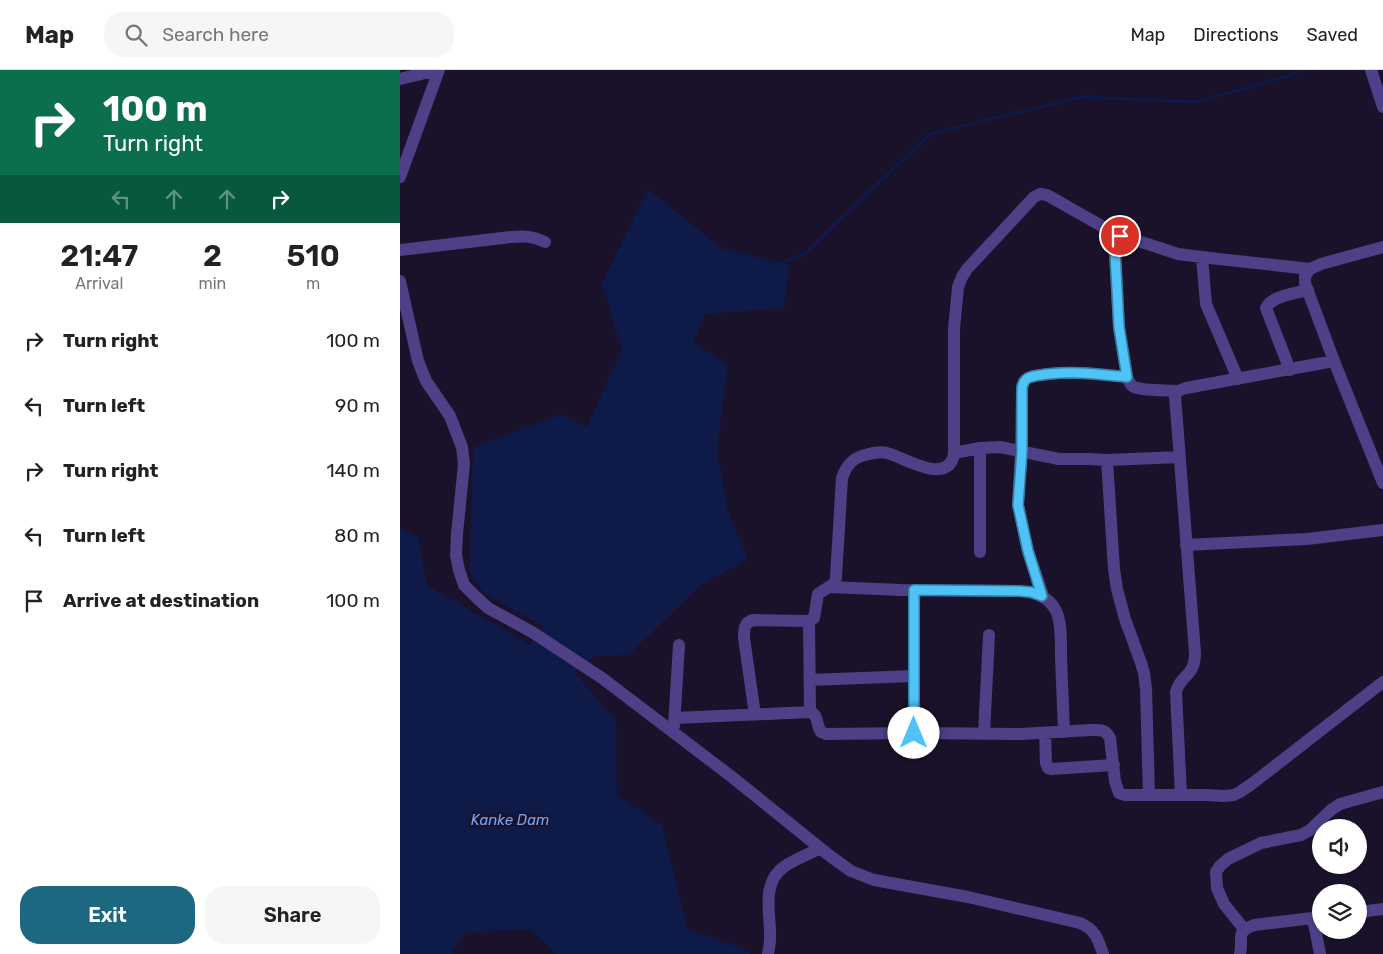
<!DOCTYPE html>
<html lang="en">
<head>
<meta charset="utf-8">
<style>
  :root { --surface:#fff; --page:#f6f6f6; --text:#222; --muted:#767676; --line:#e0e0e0; --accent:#1b6880 }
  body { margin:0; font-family:Rubik,sans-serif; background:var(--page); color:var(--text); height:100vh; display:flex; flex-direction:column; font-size:19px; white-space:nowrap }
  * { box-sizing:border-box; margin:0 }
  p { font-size:16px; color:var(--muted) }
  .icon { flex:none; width:28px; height:28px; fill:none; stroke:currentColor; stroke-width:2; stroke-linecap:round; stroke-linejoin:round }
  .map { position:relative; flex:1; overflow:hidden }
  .side { display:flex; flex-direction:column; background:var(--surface); width:400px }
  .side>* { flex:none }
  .hud { background:#0b6e4f; color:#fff; overflow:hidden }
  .controls { position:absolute; left:912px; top:749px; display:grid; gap:10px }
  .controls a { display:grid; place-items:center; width:55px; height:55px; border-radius:50%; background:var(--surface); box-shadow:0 1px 4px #0004; font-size:25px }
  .pin { position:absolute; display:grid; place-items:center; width:42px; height:42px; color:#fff; margin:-21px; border:2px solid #fff; border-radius:50%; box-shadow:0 1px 5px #0007 }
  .me { position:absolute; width:55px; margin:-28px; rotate:0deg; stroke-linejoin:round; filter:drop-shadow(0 0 4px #0008) }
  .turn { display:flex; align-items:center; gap:18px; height:105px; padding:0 20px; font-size:22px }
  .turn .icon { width:65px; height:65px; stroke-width:2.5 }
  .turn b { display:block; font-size:35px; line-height:42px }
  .lanes { display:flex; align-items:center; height:48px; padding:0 20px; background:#0003; justify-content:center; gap:25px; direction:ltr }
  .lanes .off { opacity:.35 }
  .eta { display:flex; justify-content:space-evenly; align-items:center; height:85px; text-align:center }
  .eta b { font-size:30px; font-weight:600; line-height:35px }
  .cta { display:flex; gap:10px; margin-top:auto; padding:10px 20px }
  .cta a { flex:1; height:58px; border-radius:20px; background:var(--accent); color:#fff; font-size:20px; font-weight:600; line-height:58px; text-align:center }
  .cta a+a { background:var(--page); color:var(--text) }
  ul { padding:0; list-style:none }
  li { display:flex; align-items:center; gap:15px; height:65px; padding:0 20px }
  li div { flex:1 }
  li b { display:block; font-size:19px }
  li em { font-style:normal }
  header { display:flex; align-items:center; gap:30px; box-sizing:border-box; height:70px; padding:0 25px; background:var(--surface); border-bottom:1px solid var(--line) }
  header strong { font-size:24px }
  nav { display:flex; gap:28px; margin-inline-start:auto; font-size:18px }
  .search { width:350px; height:45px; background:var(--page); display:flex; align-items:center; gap:12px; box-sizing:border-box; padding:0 18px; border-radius:20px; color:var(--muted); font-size:19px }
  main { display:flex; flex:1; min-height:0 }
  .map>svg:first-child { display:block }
</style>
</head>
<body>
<header>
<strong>Map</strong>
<div class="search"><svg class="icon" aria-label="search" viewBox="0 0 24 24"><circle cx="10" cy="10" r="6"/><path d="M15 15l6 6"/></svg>Search here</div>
<nav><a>Map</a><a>Directions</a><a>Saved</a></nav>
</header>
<main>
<section class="side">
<div class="hud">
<div class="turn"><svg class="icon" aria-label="right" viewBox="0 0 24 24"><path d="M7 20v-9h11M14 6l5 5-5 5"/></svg><div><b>100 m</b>Turn right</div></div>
<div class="lanes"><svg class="icon off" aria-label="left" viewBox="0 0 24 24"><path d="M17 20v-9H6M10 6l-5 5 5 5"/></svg><svg class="icon off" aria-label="ahead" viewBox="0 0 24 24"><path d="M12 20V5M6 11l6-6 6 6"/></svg><svg class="icon off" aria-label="ahead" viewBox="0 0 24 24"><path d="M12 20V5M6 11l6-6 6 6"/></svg><svg class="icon" aria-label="right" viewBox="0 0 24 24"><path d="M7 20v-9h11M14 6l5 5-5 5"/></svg></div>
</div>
<div class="eta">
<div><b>21:47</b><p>Arrival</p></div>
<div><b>2</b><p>min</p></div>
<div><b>510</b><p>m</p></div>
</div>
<ul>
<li><svg class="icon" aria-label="right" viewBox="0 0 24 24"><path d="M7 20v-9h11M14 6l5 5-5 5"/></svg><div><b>Turn right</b></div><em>100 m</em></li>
<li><svg class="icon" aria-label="left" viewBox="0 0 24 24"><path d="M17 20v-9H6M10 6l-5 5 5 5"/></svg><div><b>Turn left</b></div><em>90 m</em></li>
<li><svg class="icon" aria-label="right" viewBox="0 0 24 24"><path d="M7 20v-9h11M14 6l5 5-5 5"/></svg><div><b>Turn right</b></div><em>140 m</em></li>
<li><svg class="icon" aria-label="left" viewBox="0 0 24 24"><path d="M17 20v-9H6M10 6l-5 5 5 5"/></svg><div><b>Turn left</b></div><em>80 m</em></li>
<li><svg class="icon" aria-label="arrive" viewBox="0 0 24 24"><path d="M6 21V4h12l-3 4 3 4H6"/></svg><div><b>Arrive at destination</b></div><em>100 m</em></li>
</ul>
<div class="cta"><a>Exit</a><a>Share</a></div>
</section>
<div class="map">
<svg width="983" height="884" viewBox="0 0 983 884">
  <rect width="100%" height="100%" fill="#1a122a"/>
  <!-- water -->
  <path fill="#0e1a48" d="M248,119L321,178L389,195L384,238L305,244L293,272L328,294L317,381L328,442L348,489L299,516L229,585L196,586L174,602L216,651L217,725L262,755L287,858L351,882L350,884H156L130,859L64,863L51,884H0V458L18,467L27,515L130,575L143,556L84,523L70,503L73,377L161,345L187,357L222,280L202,213Z"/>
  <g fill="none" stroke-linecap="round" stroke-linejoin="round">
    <!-- stream -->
    <path stroke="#0e1a48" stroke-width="3" d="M378,195L406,183L438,151L530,64L682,27L796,32L892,5L900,0"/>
    <!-- minor -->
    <path stroke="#4d4087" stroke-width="12" d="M971,0L983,37
      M0,9L38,0
      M0,107L39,0
      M714,163L719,257L727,307C729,311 730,315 734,317C743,321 767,320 778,321
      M983,177L921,194L910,199L905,206V213L934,291L983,413
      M0,180L111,167C124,166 133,166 145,172
      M802,187L806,234L838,309
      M0,211L18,291L26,311L50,346L62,377L64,394L57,464L56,485L59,500L64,515L76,527L88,538L132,562L202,608L332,707L430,786L451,801L474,810L568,827L680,853C696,860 698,869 703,884
      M890,300L866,238C871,226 896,223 908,220
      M554,383L580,378L600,377L659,389H689L707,390L780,387
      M707,390L714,499L717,519L725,549L741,593L744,603L746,619L749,725
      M786,475L907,469L983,460
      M580,482V378
      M430,517L501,520L619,521C633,522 647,525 655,539C662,550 661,575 661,588C662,613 663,637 664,662
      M514,520V663
      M643,526L628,481L618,435L621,381L622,317C623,313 624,310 628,308C634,305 642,305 648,304C675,301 700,304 727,307
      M409,551L410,642
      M410,610L514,606
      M355,645L344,568C344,559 344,552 354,550L409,551L414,548L418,524L435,513L436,507L442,408C446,396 452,388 465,385C472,383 480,381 487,383C503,387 544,414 553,388C554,385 554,380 554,376V259L558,217L562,207L567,199L634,127L640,124L647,125L714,163L778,184L810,188L910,199
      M275,648L410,642C419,645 416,655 421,662L426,664L514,663L620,664L691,660C701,660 705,659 710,668L715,711L719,723L725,725H806L824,726L834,725L840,722L853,713L983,612
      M274,656L279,575
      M645,663L646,693L648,698L651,699L714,695
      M584,664L589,565
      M781,725L776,622C780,604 795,608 795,583L775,326L778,321L786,318L934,291
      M959,842L983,839
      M913,848L920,884
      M844,859L824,834L817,818L816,802L820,796L828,789L861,773L901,765L910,760L931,740L940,734L983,722
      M368,884C369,879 370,874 370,869C371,844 360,813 385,796C396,789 409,784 420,778
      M840,884C844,867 834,863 854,855L921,847"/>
  </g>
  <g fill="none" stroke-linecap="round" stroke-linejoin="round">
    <defs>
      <path id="route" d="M514,663V520L619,521L631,522L642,526L628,481L618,435L622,381V318C623,313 624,310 628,308C634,305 642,305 648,304C676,301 700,304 727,307L719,257L714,163L720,166"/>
    </defs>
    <!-- route casing -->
    <use href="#route" stroke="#337fa1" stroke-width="12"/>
    <!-- route -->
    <use href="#route" stroke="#4fc3f7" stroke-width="9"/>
  </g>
  <g text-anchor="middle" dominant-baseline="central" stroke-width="5" stroke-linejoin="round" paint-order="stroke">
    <!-- water labels -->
    <g font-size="15" font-style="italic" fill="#70a5f9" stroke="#1a122a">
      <text x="110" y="750">Kanke Dam</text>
    </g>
  </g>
</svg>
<div class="controls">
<a><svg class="icon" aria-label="sound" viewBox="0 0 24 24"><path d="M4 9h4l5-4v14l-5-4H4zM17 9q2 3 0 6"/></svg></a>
<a><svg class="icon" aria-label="layers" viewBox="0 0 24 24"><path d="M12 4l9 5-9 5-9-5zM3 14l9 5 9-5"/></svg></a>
</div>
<div class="pin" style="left:720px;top:166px;background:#d93025"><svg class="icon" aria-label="arrive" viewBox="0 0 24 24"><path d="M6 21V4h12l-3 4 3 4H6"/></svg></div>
<svg class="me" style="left:514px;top:663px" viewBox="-20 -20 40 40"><circle r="19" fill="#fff"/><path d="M0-13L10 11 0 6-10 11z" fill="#4fc3f7"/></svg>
</div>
</main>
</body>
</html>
